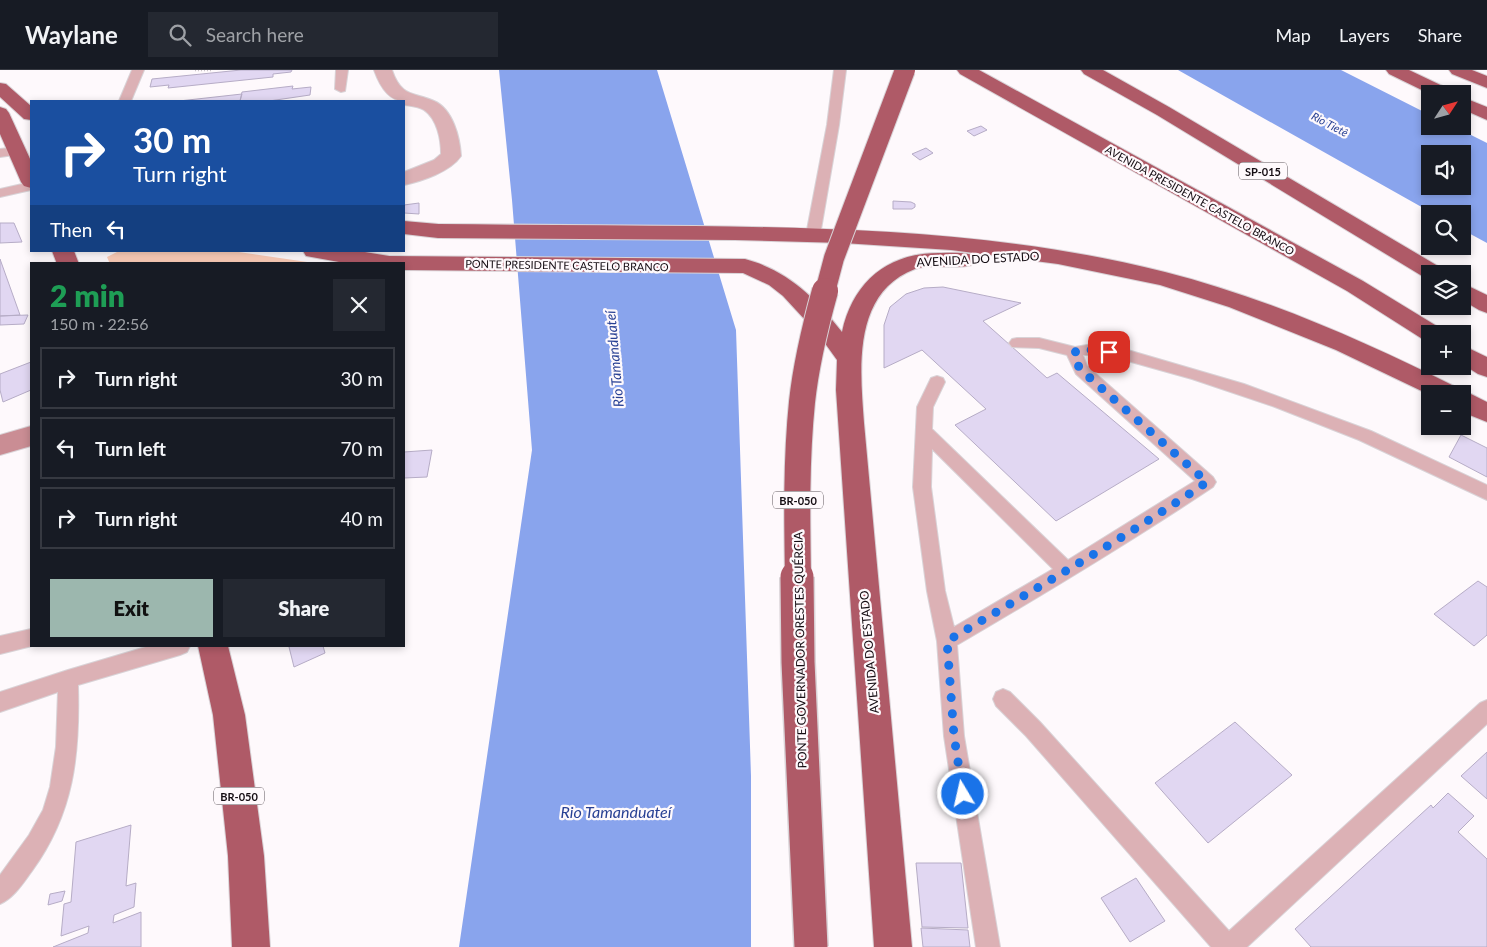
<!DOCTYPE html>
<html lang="en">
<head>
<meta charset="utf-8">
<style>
  :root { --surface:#171b24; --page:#242831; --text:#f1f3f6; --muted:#9ea1a6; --line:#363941; --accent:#9cb7ae }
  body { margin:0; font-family:Lato,sans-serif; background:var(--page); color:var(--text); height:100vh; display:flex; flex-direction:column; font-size:19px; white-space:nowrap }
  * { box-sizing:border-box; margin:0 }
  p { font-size:16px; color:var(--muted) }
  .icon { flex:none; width:28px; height:28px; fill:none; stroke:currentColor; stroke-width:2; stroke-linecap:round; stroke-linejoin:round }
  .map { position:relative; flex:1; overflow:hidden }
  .drawer { position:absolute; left:30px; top:192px; width:375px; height:385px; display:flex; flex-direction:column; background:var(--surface); border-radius:0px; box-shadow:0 2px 8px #0003 }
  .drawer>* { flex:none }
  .top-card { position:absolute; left:30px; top:30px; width:375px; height:152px; border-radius:0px; box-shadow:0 2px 8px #0003; background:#1a4fa0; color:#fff; overflow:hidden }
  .needle { width:32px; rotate:54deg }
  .fabs { position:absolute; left:1421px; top:15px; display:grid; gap:10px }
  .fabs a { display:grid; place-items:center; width:50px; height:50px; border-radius:0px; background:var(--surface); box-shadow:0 2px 8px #0003; font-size:25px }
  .pin { position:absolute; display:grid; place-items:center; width:42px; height:42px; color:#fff; margin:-21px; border-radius:10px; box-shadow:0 2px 8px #0006 }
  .me { position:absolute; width:55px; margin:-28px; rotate:351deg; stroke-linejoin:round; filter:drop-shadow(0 0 4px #0008) }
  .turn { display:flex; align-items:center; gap:18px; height:105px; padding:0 20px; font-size:22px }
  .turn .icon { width:65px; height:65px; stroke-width:2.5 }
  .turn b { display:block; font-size:35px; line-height:42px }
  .then { display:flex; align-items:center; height:48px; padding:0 20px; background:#0003; gap:10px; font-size:19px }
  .round { display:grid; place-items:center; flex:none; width:52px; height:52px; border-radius:0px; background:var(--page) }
  .head { display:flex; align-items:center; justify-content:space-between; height:85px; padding:0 20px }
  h1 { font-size:30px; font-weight:800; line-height:38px; color:#1e9e55 }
  .button { display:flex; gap:10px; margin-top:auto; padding:10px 20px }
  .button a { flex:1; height:58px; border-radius:0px; background:var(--accent); color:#111; font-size:20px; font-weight:800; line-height:58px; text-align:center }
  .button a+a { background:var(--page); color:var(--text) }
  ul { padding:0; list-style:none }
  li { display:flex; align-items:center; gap:15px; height:62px; margin:0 10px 8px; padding:0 10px; border:2px solid var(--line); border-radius:0px }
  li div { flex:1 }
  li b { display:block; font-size:19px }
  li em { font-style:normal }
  header { display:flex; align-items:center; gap:30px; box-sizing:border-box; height:70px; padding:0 25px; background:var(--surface); border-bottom:1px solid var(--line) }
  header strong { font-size:24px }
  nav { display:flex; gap:28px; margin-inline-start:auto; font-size:18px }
  .search { width:350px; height:45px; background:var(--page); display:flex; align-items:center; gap:12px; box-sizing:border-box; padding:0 18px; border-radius:0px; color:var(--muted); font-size:19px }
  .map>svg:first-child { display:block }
</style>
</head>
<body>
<header>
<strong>Waylane</strong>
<div class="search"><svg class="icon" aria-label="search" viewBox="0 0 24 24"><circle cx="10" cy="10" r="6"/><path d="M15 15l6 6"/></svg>Search here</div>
<nav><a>Map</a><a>Layers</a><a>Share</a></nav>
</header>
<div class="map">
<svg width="1487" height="877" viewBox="0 0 1487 877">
  <rect width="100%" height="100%" fill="#fef9fc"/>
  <!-- green -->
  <path fill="#fccdb8" d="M119,181H232L321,194H110L107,187Z"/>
  <!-- water -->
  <path fill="#89a4ed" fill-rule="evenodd" d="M499,0H657L736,260L751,706V877H459L532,380L512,130Z
    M1178,0H1341L1430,45V56H1453L1487,73V173L1463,160L1462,144H1434ZM1430,84H1462V116H1430Z"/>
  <!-- building -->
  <path fill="#e1d7f2" stroke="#b6acc6" d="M241,0H292L291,2L273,4V7L168,18L169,15L150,17L152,9Z
    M293,16L292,19L311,17L310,25L269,31H240L242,22Z
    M242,24L240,31H179Z
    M981,56L987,60L974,66L967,61Z
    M926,78L933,83L920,90L912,84Z
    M893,131L911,132L915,134V137L912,139H893Z
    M419,133V144L404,143V135Z
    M0,153H14L22,172L0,173Z
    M0,189L20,245L0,246Z
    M943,217L1021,233L983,251L1047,308L1057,303L1159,389L1056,451L955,355L986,339L922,280L884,298V255L890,237L906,224L924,218Z
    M28,245L24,254L0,255V246Z
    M31,292V320L3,332L0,320V304Z
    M1461,365L1487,378V407L1449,387Z
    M432,380L427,407L404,408V382Z
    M1478,511L1487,517V565L1474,576L1434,544Z
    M292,576H323L325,583L294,597L289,577Z
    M1235,652L1292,705L1208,773L1155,713Z
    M1487,682V729L1461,706Z
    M1448,723L1474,746L1458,762L1487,789V877H1311L1295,859L1431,735L1433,738Z
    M131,755L126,816L136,813L134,837L114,845L113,853L141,842V877H53L88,863L89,856L61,866L64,834L71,832L76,772Z
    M916,793H961L968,858L922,857Z
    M1136,808L1165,851L1130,872L1101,828Z
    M65,821L62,831L48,835L50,824Z
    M921,858L968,860L970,877H923Z"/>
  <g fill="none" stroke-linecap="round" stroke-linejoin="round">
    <defs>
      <path id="lane" d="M132,0H144L131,31H119Z
        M336,0H348L345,21L341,22L335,19Z
        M834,0H846L839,55L820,165L813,169L806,165L827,55Z
        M17,77L21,78L23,81L21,84L0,87V79Z
        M31,112V120L0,127V119Z
        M1017,268H1039L1075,277L1093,274L1114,276L1244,314L1371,361L1487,415V430L1359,370L1275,337L1192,309L1124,290L1103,285H1083L1087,296L1213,407L1216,412L1213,417C1129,473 1044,524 957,575L964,666L1000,877H976L944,666L937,571L927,521L913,417L917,337L931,308L937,306L943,308L945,312L933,337L932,359L1068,490L1195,411L1076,304L1067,285L1039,278L1012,277L1009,273L1012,269ZM932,379L1053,499L954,557L945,521L931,417Z
        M31,559L32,576L0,584V566Z
        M149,576H190L187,582L180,585L78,615C80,685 74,743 32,801C23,813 14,828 0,834V805L29,765L43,740L50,717L56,677L58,622L0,642V622L68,600Z
        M1003,619L1010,622L1040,652L1229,861L1480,633L1487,630V654L1247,877H1211L1026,666L996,636L993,629L996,622Z"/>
      <path id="street" d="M374,0H392C401,27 413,22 434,31C453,39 460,68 461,86C450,102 422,111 404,115V102L434,90L441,84C441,69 437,49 424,40C419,37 411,36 405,35L404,31C388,31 379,14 374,0Z"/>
      <path id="secondary" d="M31,356V376L0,385V365Z"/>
      <path id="highway" d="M957,0H979L1363,211L1440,258L1444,264H1430V272L1424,270L1347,221L960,4Z
        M1081,0H1103L1169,37L1443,199L1446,204H1430V210L1427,209L1157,45L1084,4Z
        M1386,0H1409L1451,20L1454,24H1430L1389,4Z
        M1449,0H1472L1487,6V18L1452,4Z
        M0,13L6,14L31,36V50L24,49L0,27Z
        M1462,27L1487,37V50L1462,39Z
        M0,37L6,39L9,43L31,91V118L24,116L21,112L0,64Z
        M404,151L438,154C524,155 610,155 695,156C853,158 1012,163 1165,202C1267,228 1364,271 1458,318L1460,322L1471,324L1487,332V352L1462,342V324L1430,325L1336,280L1229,237L1160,215L1058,194L951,180L843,173L735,170L438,168L404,164Z
        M52,181H74L79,194H57Z
        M303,181H359L389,186L745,189C787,200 816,228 842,262C853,211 889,182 941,183C951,183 962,182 972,185L975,190L972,195C953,200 933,193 915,199C852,223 860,299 864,353L912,877H874L836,320L837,290L819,265L783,226L769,215L743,203L404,200V194H350L306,186Z
        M1462,213L1487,225V243L1479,240L1462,230Z
        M1462,275L1487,287V307L1478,304L1462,294Z
        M198,576H228L245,645L264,786L270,877H232L228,786L213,645Z"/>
    </defs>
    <!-- lane casing -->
    <use href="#lane" stroke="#d9d3d7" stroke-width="2"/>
    <!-- street casing -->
    <use href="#street" stroke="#d9d3d7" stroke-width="2"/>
    <!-- secondary casing -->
    <use href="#secondary" stroke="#d9d3d7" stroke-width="2"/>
    <!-- highway casing -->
    <use href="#highway" stroke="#d9d3d7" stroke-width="2"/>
    <!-- path -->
    <path stroke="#958f93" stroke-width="2.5" stroke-dasharray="0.5 2.5" stroke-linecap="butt" d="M195,0H212"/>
    <!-- lane -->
    <use href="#lane" fill="#dcb1b5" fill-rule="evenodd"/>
    <!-- street -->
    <use href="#street" fill="#dcb1b5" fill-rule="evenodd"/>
    <!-- secondary -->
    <use href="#secondary" fill="#ca8d94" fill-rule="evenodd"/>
    <!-- highway -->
    <use href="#highway" fill="#af5a67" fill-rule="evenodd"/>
    <defs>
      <path id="highway-bridge-far2" d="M825,222L834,188L905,0"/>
      <path id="highway-bridge-far1" d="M798,508C797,449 796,391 802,332C806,295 815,257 825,221"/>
      <path id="highway-bridge" d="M797,507L798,592L811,877"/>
    </defs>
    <!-- highway-bridge-far2 casing -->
    <use href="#highway-bridge-far2" stroke="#d9d3d7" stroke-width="22" stroke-linecap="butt"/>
    <!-- highway-bridge-far1 casing -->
    <use href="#highway-bridge-far1" stroke="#d9d3d7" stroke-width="28" stroke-linecap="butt"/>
    <!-- highway-bridge casing -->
    <use href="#highway-bridge" stroke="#d9d3d7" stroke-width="36" stroke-linecap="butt"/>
    <!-- highway-bridge-far2 -->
    <use href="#highway-bridge-far2" stroke="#af5a67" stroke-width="20"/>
    <!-- highway-bridge-far1 -->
    <use href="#highway-bridge-far1" stroke="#af5a67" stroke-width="26"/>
    <!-- highway-bridge -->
    <use href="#highway-bridge" stroke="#af5a67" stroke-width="33"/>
  </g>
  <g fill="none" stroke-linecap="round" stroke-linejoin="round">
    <!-- route -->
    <path stroke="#1a73e8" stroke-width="9" stroke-dasharray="0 16.2" d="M963,724L954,666L947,571C1035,519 1123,469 1207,412L1081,300L1074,289L1075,282L1083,279L1109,282"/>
  </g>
  <g text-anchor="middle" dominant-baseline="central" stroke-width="4.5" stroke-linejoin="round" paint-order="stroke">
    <!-- far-water labels -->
    <g font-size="11" font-style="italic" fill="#284094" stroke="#fef9fc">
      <text transform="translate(1330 54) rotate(28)">Rio Tietê</text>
    </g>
    <!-- shield labels -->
    <g fill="#fef9fc" stroke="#5a5358" stroke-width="1">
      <rect x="1239" y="92.5" width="48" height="17" rx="4"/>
      <rect x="773" y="421.5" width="50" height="17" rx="4"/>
      <rect x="214" y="717.5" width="50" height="17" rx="4"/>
    </g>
    <g font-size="11" font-weight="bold" fill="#140c12">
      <text x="1263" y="101">SP-015</text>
      <text x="798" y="430">BR-050</text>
      <text x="239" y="726">BR-050</text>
    </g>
    <!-- far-street labels -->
    <g font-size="11" fill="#140c12" stroke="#fef9fc">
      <text transform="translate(1200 130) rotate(29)">AVENIDA PRESIDENTE CASTELO BRANCO</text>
      <text transform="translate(567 195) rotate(1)">PONTE PRESIDENTE CASTELO BRANCO</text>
    </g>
    <!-- street labels -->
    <g font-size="12" fill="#140c12" stroke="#fef9fc">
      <text transform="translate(978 189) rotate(-3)">AVENIDA DO ESTADO</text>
      <text transform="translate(800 580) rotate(-91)">PONTE GOVERNADOR ORESTES QUÉRCIA</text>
      <text transform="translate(869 582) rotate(-95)">AVENIDA DO ESTADO</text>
    </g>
    <!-- water labels -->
    <g font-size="14" font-style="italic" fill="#284094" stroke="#fef9fc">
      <text transform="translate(614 289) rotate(-95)">Rio Tamanduateí</text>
    </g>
    <!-- near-water labels -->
    <g font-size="16" font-style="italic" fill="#284094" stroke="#fef9fc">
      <text x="616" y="741">Rio Tamanduateí</text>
    </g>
  </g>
</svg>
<div class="fabs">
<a><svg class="needle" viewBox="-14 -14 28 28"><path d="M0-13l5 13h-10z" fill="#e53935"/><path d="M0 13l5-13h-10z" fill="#9ea1a6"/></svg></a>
<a><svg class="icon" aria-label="sound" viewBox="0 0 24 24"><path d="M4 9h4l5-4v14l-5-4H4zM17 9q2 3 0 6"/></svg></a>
<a><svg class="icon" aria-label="search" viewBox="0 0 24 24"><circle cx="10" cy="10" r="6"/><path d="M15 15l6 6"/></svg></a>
<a><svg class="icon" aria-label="layers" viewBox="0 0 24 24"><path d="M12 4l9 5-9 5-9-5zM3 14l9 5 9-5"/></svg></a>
<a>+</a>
<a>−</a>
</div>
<div class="pin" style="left:1109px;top:282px;background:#d93025"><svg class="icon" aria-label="arrive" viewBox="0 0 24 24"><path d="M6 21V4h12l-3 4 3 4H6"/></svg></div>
<svg class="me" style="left:963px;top:724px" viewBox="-20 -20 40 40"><circle r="17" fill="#1a73e8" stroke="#fff" stroke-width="3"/><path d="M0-11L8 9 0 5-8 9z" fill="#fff"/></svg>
<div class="top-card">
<div class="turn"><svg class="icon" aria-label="right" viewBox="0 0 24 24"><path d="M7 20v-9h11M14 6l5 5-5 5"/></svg><div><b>30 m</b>Turn right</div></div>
<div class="then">Then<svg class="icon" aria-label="left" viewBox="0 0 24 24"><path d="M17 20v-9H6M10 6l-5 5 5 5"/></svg></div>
</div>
<section class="drawer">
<div class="head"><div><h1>2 min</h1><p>150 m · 22:56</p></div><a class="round"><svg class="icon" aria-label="close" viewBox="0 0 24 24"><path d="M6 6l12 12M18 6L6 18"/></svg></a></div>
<ul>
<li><svg class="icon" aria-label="right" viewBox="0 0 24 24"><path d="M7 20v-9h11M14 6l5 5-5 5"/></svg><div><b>Turn right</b></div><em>30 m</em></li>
<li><svg class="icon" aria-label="left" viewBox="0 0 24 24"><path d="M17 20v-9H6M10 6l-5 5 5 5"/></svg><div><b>Turn left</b></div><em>70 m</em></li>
<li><svg class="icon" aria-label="right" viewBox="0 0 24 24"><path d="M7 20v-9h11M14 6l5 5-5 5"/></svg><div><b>Turn right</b></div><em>40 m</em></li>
</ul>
<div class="button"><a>Exit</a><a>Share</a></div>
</section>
</div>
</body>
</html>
